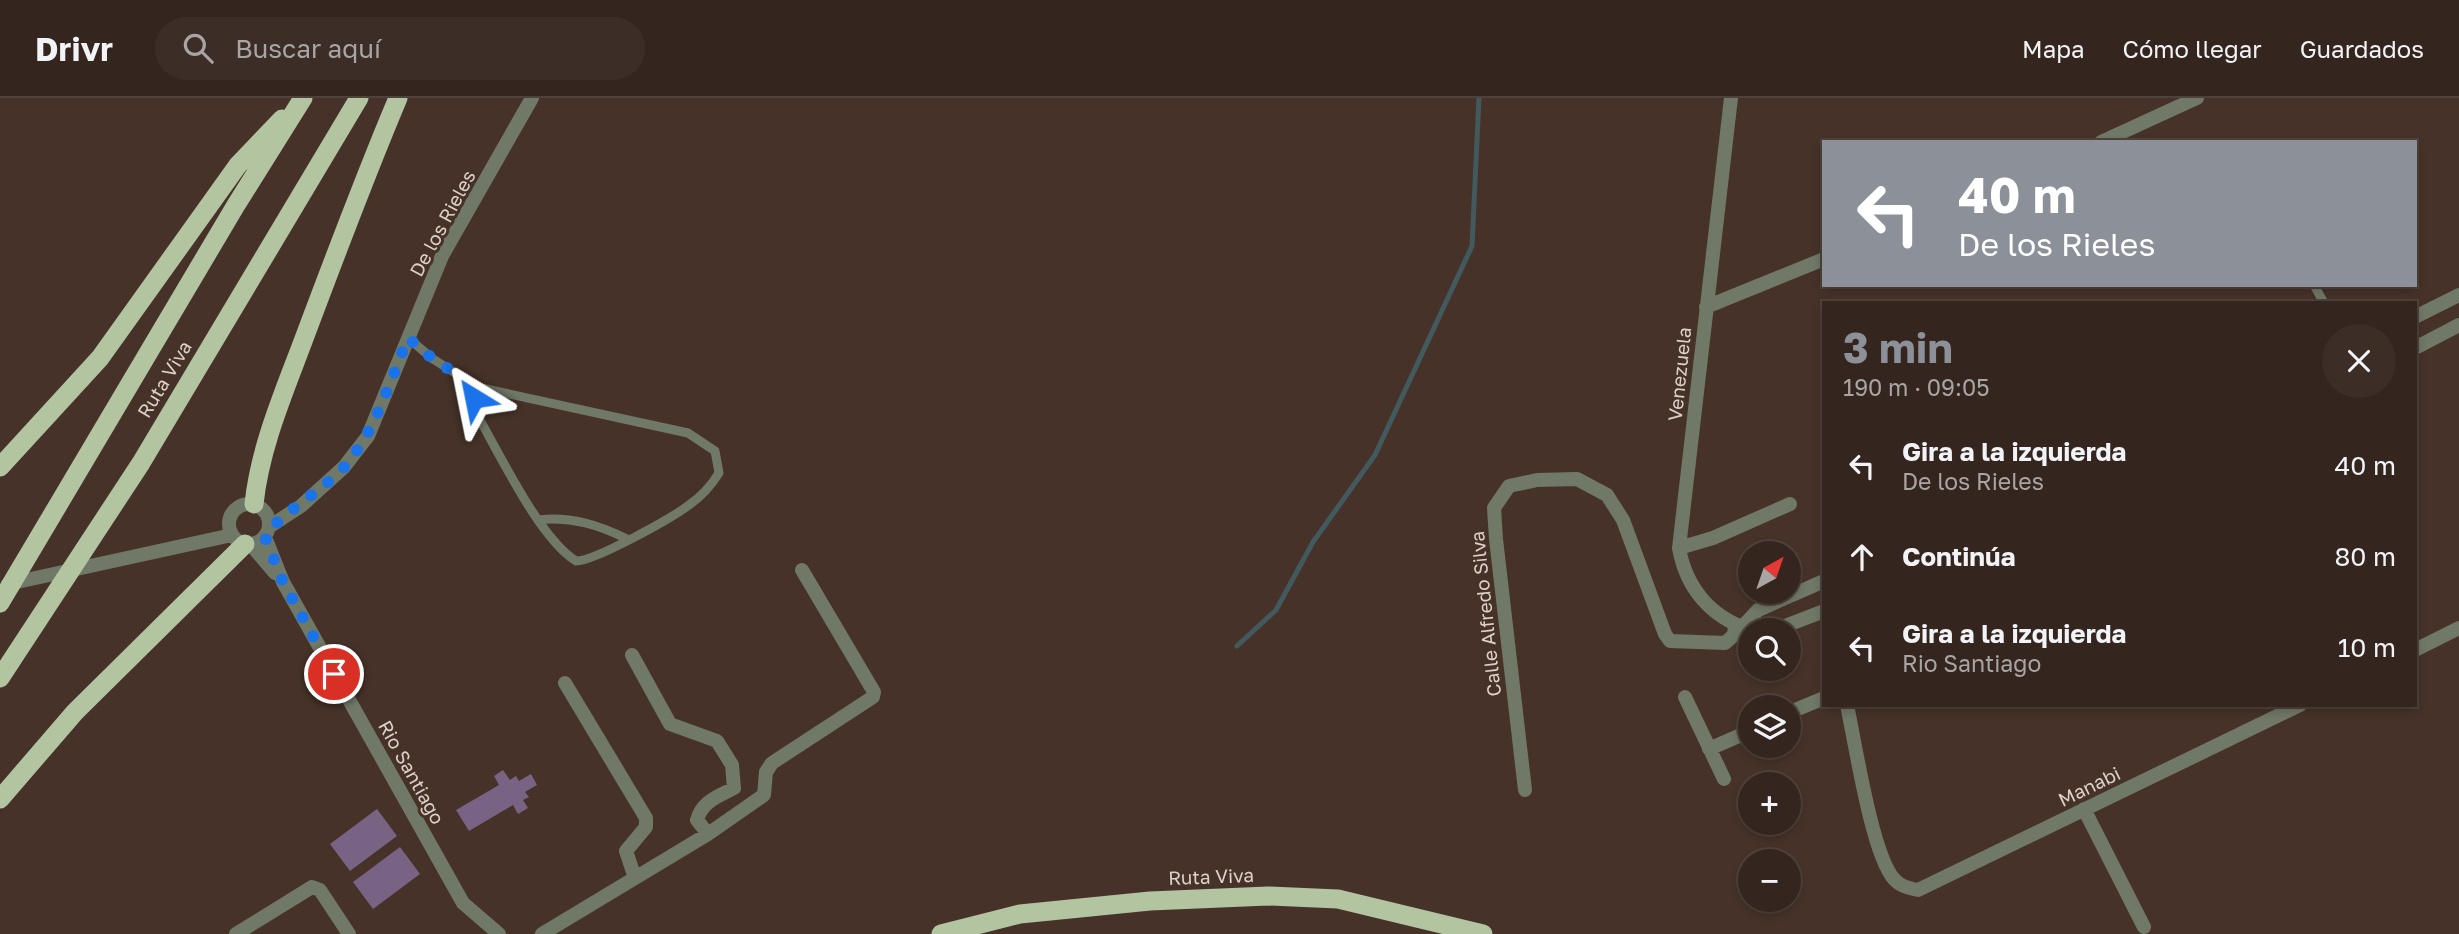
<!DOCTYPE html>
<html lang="es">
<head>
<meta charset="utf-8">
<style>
  :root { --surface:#34261e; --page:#3c2e27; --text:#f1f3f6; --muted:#a9a5a4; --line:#4e433c; --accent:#8c9099 }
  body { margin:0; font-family:"Golos Text",sans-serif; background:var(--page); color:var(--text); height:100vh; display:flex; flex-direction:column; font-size:26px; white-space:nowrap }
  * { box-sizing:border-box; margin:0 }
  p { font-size:23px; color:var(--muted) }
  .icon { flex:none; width:38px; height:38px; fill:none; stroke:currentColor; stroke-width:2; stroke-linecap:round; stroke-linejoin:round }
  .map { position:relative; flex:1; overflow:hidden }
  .details { position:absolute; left:1822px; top:203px; width:595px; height:406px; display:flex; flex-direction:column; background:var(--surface); border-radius:0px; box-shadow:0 4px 10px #0003,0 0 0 2px var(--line) }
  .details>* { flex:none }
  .top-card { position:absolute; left:1822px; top:42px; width:595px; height:147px; border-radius:0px; box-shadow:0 4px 10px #0003,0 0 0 2px var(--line); background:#8c9099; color:#fff; overflow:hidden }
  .needle { width:46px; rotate:40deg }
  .fabs { position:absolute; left:1738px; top:443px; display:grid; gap:14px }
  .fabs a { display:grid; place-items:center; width:63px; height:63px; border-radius:50%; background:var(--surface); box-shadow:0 4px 10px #0003,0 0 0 2px var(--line); font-size:35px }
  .pin { position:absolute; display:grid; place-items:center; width:60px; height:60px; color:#fff; margin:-30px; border:4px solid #fff; border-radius:50%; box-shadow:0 2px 7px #0007 }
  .me { position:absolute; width:77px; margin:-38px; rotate:325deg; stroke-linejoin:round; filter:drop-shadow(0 0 5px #0008) }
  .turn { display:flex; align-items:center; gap:24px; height:147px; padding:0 21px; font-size:32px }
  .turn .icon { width:91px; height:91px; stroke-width:2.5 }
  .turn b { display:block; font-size:49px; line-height:60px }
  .round { display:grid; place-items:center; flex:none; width:74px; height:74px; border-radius:37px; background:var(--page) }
  .head { display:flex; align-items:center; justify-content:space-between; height:119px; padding:0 21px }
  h1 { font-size:42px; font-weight:700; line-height:52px; color:var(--accent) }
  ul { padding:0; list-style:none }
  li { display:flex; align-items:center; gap:21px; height:91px; padding:0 21px }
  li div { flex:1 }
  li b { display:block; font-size:26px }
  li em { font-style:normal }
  header { display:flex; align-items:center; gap:42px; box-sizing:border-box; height:98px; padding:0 35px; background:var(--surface); border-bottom:2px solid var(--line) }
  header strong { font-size:33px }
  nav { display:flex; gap:38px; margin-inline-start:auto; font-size:24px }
  .search { width:490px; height:63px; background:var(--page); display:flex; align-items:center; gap:18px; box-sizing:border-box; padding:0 24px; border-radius:38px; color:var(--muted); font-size:26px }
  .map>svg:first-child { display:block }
</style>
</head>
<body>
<header>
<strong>Drivr</strong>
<div class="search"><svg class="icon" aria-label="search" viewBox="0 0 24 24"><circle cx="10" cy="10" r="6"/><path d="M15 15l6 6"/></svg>Buscar aquí</div>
<nav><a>Mapa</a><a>Cómo llegar</a><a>Guardados</a></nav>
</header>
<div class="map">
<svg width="2459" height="836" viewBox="0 0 2459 836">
  <rect width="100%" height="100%" fill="#463228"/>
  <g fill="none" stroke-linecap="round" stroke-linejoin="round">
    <!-- stream -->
    <path stroke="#425a5d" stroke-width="5" d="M1237,548L1276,512L1313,444L1375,357L1472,148L1479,0"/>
  </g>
  <!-- building -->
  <path fill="#786385" d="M503,672L510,682L516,678L519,683L531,676L537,687L525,694L529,699L523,702L528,710L518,716L513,707L469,733L456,712L499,687L494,678Z
    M377,711L397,738L350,773L330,746Z
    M400,749L420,776L373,811L353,784Z"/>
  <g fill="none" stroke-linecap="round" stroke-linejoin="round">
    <!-- service -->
    <path stroke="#707868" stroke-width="9" d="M2314,187L2324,205
      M408,240L433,261L477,289L688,335L715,353L719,375C711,388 702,398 689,407C672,420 595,463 576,463C539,440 500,356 477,317L474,300L477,289
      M539,422C571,418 599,427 627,441"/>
    <!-- minor -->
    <path stroke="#707868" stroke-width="14" d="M1731,0L1679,450C1686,490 1711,520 1751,532
      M2101,44L2197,0
      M1706,209L1824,161
      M2415,219L2459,197
      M2415,250L2459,227
      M229 426a20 20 0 1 1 40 0a20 20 0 1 1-40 0Z
      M269,429L301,408L344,369L368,338L442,158L532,0
      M265,439L283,484L463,805L499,836
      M251,447L275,475
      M1679,450L1713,440L1790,406
      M8,486L232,437
      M1742,529L1758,512L1824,483
      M1775,532L1824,513
      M2415,552L2459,530
      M632,557L670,626L717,643L732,667L734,690C718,699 702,703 697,722L708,736
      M565,585L646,720V729L626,753L635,780
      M1685,599L1724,681
      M1847,607C1855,644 1872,757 1894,781C1900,788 1908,790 1918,792L2300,607
      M1788,615L1824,600
      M1709,651L1750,633
      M1525,692L1496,441L1494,410L1509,388L1537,382L1577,381L1607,397L1623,422L1665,536L1670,543L1725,545L1734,537L1735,527
      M2084,711L2144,829
      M236,836L312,789L320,792L349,836
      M542,836L708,736L764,697L766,674L772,665L873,599L874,594L802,472"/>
    <!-- trunk -->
    <path stroke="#b3c4a0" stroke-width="19" d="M0,369L100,260L238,67L282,21
      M254,406C260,348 285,292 305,238C335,158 365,78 398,0
      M0,505L236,107L303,0
      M0,580L141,365L359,0
      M0,701L75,614L245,446
      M941,836L1020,816L1150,803L1268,798L1338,801L1483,836"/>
  </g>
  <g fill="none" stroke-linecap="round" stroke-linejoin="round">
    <!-- route -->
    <path stroke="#1a73e8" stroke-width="12" stroke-dasharray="0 21.6" d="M334,576L283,484L265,439C277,418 326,390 346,367C376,331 390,283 408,240L433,261L477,289L474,300"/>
  </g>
  <g text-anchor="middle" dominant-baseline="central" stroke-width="6" stroke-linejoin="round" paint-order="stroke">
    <!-- street labels -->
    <g font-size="19" fill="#dcd0c9" stroke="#463228">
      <text transform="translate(442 125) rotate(-62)">De los Rieles</text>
      <text transform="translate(1679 276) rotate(-84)">Venezuela</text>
      <text transform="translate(164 281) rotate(-59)">Ruta Viva</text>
      <text transform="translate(1485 516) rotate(-96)">Calle Alfredo Silva</text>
      <text transform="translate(412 674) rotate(61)">Rio Santiago</text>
      <text transform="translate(2089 688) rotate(-26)">Manabi</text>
      <text transform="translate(1211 778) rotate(-2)">Ruta Viva</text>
    </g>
  </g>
</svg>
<div class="fabs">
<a><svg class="needle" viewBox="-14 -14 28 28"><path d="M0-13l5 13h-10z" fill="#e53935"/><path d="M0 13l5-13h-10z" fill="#a9a5a4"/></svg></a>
<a><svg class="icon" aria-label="search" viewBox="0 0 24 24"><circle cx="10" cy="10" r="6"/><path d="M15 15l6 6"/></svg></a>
<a><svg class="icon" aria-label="layers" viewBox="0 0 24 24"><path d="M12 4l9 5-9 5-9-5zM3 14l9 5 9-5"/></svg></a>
<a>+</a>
<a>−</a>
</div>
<div class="pin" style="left:334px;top:576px;background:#d93025"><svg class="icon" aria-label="arrive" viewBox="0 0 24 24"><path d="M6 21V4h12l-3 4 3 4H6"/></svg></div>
<svg class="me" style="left:474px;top:300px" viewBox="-20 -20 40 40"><path d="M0-17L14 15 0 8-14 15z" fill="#1a73e8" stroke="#fff" stroke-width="4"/></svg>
<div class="top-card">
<div class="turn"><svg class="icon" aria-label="left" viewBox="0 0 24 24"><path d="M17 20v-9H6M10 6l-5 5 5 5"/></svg><div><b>40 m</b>De los Rieles</div></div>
</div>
<section class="details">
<div class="head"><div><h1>3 min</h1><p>190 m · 09:05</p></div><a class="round"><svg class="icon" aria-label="close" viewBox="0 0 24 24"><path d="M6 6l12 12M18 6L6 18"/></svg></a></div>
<ul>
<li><svg class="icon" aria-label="left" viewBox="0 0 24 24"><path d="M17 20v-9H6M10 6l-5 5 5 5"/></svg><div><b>Gira a la izquierda</b><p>De los Rieles</p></div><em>40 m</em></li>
<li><svg class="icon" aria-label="ahead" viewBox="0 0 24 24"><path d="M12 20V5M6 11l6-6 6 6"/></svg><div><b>Continúa</b></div><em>80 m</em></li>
<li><svg class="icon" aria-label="left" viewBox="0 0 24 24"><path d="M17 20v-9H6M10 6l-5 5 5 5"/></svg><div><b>Gira a la izquierda</b><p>Rio Santiago</p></div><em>10 m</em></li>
</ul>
</section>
</div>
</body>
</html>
